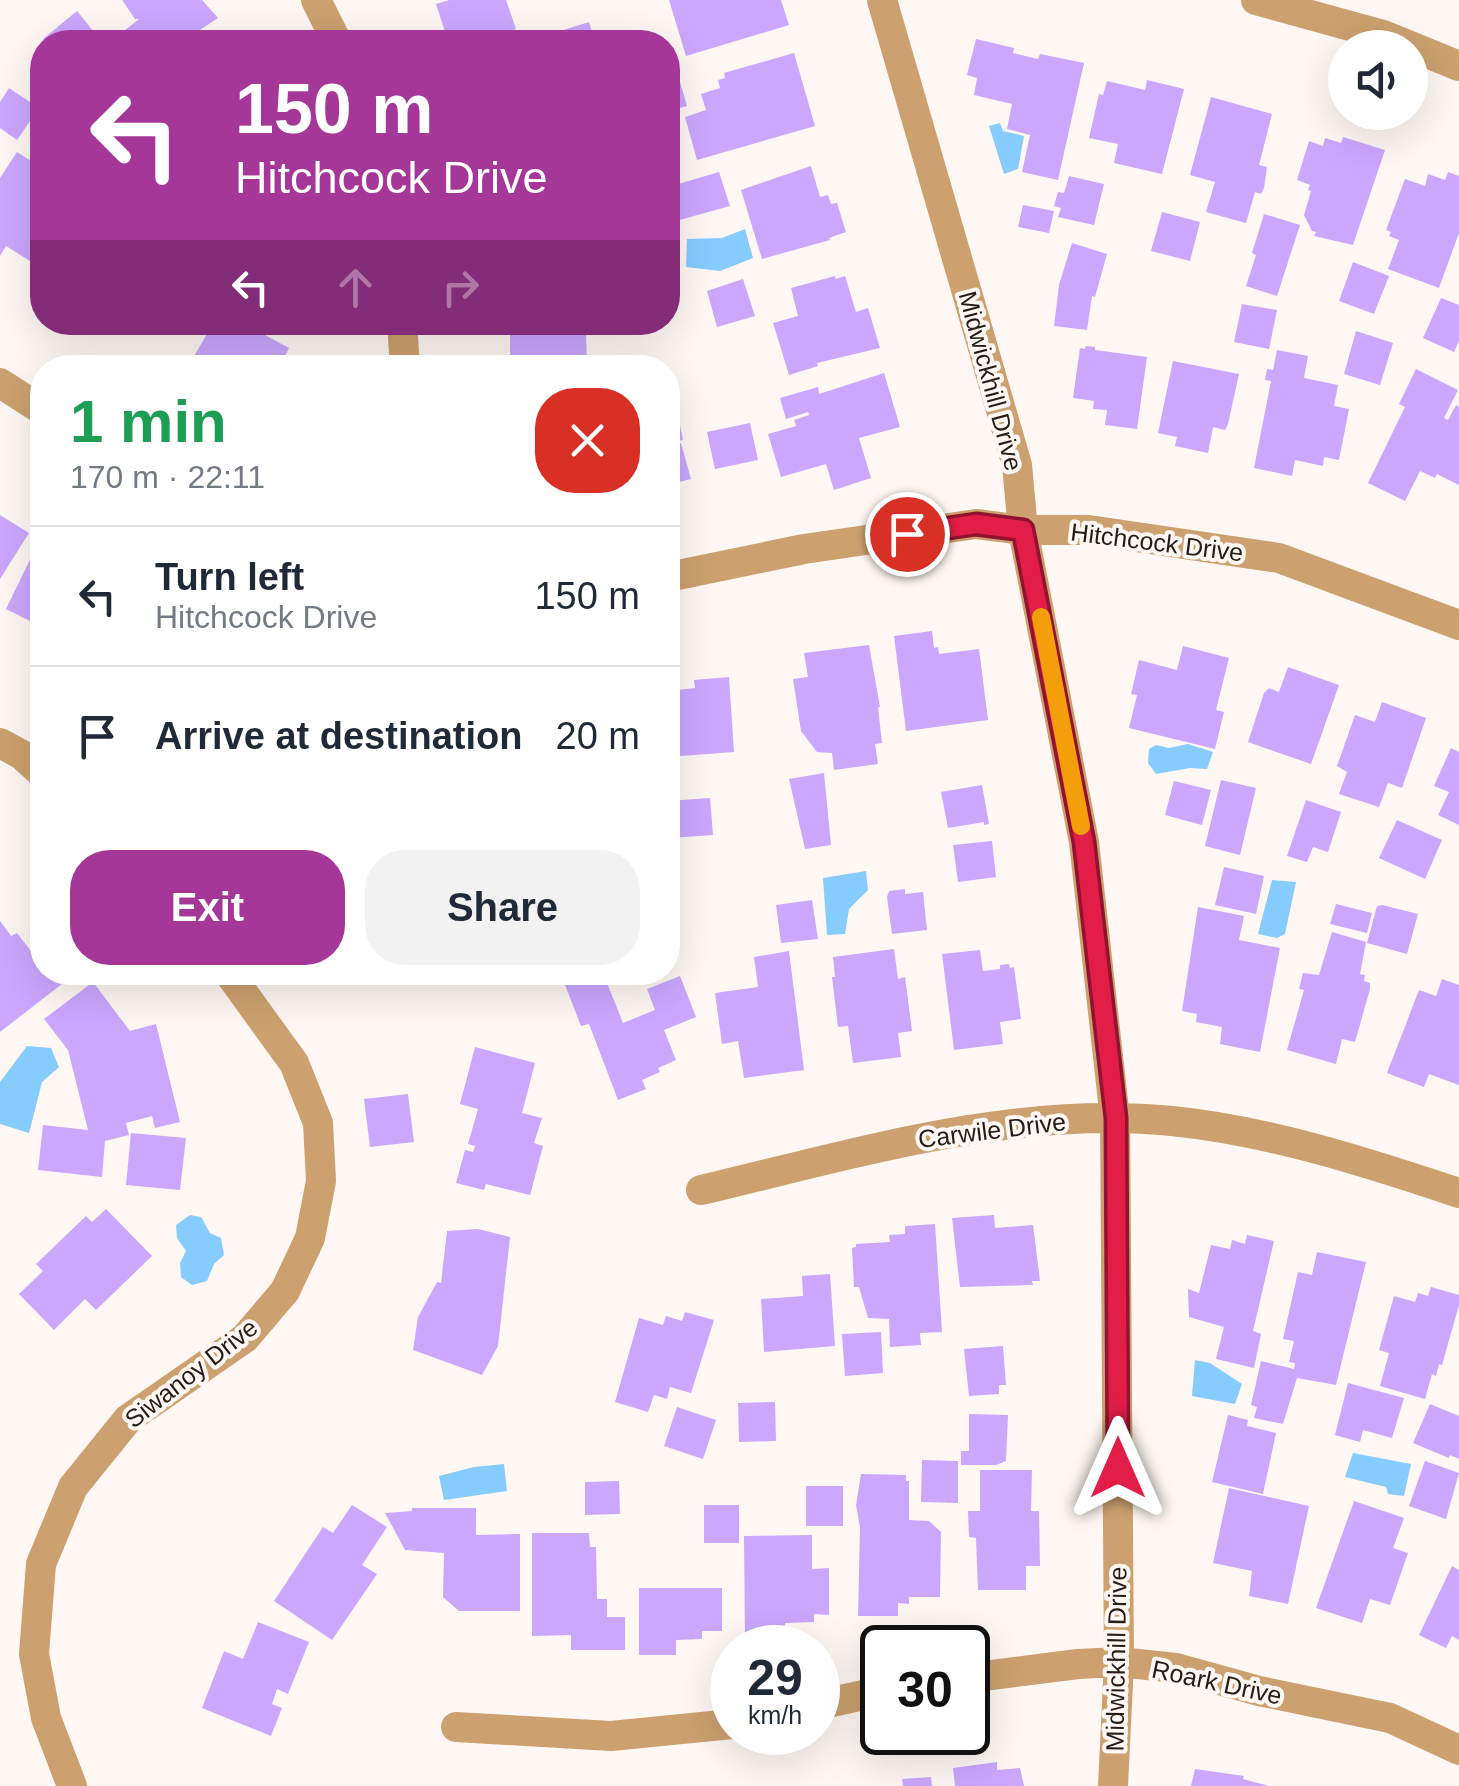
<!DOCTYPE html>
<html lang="en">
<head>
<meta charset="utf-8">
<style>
  :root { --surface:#fff; --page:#f2f2f3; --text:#1f2937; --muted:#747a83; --line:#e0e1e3; --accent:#a43797 }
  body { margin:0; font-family:Helvetica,sans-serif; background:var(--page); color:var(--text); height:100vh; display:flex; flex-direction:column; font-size:38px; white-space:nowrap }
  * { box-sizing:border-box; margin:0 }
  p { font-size:32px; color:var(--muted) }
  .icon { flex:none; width:55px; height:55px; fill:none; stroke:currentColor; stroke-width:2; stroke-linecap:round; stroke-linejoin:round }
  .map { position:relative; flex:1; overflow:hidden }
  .panel { position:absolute; left:30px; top:355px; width:650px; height:630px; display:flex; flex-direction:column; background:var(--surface); border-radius:40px; box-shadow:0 10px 40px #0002 }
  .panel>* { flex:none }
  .guide { position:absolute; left:30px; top:30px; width:650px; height:305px; border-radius:40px; box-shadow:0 10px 40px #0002; background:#a43797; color:#fff; overflow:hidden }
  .fabs { position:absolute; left:1328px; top:30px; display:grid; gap:20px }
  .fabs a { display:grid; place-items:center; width:100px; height:100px; border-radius:50%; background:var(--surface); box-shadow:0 10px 40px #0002; font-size:50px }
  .speed { position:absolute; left:710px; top:1625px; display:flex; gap:20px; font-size:50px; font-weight:700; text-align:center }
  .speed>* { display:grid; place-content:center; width:130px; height:130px; border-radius:50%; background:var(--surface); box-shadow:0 10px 40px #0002; line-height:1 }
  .speed small { font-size:25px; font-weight:400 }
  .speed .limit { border:5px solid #111; border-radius:15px; background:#fff; color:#111 }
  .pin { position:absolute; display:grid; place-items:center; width:85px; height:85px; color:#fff; margin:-42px; border:5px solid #fff; border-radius:50%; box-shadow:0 2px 10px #0007 }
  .me { position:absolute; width:110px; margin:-55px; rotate:0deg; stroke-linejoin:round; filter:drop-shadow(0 0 8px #0008) }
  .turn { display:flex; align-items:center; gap:35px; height:210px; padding:0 40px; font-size:45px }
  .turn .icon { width:130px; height:130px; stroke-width:2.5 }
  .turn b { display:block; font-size:70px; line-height:85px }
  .lanes { display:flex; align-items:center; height:95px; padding:0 40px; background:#0003; justify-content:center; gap:50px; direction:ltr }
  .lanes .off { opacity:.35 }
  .round { display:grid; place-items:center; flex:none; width:105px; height:105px; border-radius:40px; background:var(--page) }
  .head { display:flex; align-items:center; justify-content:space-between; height:170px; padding:0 40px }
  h1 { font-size:60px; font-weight:800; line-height:75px; color:#1e9e55 }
  .primary-button { display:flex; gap:20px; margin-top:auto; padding:20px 40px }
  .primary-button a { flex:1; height:115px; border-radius:40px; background:var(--accent); color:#fff; font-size:40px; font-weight:800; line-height:115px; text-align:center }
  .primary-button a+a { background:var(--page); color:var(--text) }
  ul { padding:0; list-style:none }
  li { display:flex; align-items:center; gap:30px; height:140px; padding:0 40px; border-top:2px solid var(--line) }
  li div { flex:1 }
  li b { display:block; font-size:38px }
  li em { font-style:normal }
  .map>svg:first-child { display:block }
</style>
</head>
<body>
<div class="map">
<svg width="1459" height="1786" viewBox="0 0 1459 1786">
  <rect width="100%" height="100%" fill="#fef7f3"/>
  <!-- water -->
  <path fill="#86ccfe" d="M1000,123L1003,131L1024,136L1018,169L1004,174L989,126Z
    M745,229L753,258L720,271L686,267L687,239L722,238Z
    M1188,744L1213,752L1207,769L1190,768L1156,774L1148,763L1149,749L1156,745L1169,748Z
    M866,871L868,890L849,909L845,934L827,935L823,878Z
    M1272,880L1296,882L1285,934L1277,938L1258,934Z
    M27,1046L51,1048L59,1067L42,1082L29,1133L0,1124V1082Z
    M190,1215L201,1217L210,1233L221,1238L224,1255L214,1264L207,1281L192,1285L181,1277L180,1263L186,1251L177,1238L176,1225Z
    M1195,1360L1210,1363L1242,1384L1235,1404L1192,1396Z
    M1353,1453L1411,1464L1404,1496L1388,1494L1386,1487L1345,1477Z
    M504,1464L507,1491L444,1500L439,1476L474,1467Z"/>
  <!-- building -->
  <path fill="#cba7fd" d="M122,0H202L218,18L182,42H115L113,40L139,19H135Z
    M449,0H506L516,29L509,31L512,42L448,41L436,4Z
    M669,0H781L789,25L686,56Z
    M77,11L102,42H46L43,39Z
    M589,22L595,42H554L551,34Z
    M976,39L1014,48L1013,53L1038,59L1040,54L1084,63L1058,180L1022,172L1030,135L1007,129L1012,104L974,95L977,78L967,75Z
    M794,53L815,126L697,160L685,117L706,110L701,94L720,88L718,80L725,78L724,73Z
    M676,68L687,106L668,111V70Z
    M1147,80L1184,89L1162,174L1114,163L1118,144L1089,138L1099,94L1103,95L1107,81L1145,90Z
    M9,88L39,108L17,140L0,128V102Z
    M1211,97L1272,114L1259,165L1267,167L1264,188L1261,194L1255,192L1246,223L1206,212L1215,182L1190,175Z
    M1343,137L1385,150L1353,245L1314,236L1316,232L1312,231L1304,215L1311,191L1308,190L1310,185L1297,180L1309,141L1323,146L1325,138L1341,143Z
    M17,152L42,168L40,188L42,190V259L38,266L6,246L0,256V178Z
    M811,166L820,197L828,195L831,204L837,203L846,232L829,238L830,240L762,259L741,190Z
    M719,172L730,206L676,221L668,187Z
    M1448,172L1459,176V233L1439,288L1388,269L1399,240L1389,236L1391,232L1386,230L1405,179L1425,186L1428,174L1445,180Z
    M1069,176L1104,184L1094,225L1058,217L1061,208L1054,206L1058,192L1064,193Z
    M1023,205L1054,211L1049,233L1018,227Z
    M1162,212L1200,222L1190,261L1151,251Z
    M1264,214L1300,225L1277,296L1246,286L1256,255L1252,253Z
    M1072,243L1107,254L1095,297L1092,296L1087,330L1054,326L1059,285Z
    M1353,262L1389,276L1374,314L1339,301Z
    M835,276L836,279L845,276L856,312L868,308L880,348L817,363L818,366L789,375L773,323L798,316L791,288Z
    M743,279L755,316L717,327L707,291Z
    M1441,298L1459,305V341L1454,352L1423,338Z
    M1242,304L1277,310L1269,349L1234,342Z
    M214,322H269L263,334L289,348L279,368H187Z
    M586,331L587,368H510V332Z
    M1356,331L1393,343L1380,385L1344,374Z
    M1086,346L1095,347V350L1147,357L1137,429L1105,425L1107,410L1093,409L1094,401L1073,398L1080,348L1085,349Z
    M1277,350L1308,356L1304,378L1338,385L1334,406L1349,409L1339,460L1324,457L1323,466L1295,460L1292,476L1254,468L1271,381L1265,380L1267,369L1273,370Z
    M1173,361L1239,374L1228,424L1225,430L1213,427L1208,453L1175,446L1177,437L1158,433Z
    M1416,369L1458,390L1444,418L1448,420L1456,405L1459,407V485L1437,474L1435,478L1420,471L1405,501L1368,483L1405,407L1399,404Z
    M884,373L900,427L859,438L871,478L834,490L826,464L781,477L768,434L796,426L794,420L809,415L808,412L786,419L780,398L818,387L819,394Z
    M668,375H671L672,410H668Z
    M678,414L683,440L668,443V416Z
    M750,423L758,460L715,469L707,432Z
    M681,443L691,479L668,485V446Z
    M0,515L29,533L0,579Z
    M42,535V627L6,609Z
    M932,631L934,648L938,647L939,654L979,649L988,720L906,731L894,636Z
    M869,645L880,707H878L882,743L875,744L878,764L834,770L832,753L817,752L801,731L793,679L808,677L804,653Z
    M1183,646L1229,658L1216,710L1224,712L1215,749L1129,728L1137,695L1131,694L1139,660L1177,670Z
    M1288,667L1339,685L1311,764L1248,742L1264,693L1269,688L1279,692Z
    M729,677L734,752L668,757V691L695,688L694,680Z
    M1382,702L1426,718L1402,788L1388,783L1379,807L1339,794L1347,772L1337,766L1355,715L1375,722Z
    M1451,748L1459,752V825L1438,815L1449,792L1434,786Z
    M824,773L831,845L805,849L789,779Z
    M1221,780L1256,788L1240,855L1205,846Z
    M1174,781L1211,790L1202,825L1165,815Z
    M982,785L989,824L984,825V822L948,828L941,792Z
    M710,798L713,835L671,838L672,853L668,854V801Z
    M1306,800L1341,812L1328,852L1313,847L1307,862L1287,856Z
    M1397,820L1442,840L1425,879L1379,858Z
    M992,841L996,877L958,882L953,845Z
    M1224,867L1264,876L1256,914L1215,905Z
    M905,889V894L923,892L927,930L892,934L887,897L889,891Z
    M812,900L818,939L781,943L776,905Z
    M1336,904L1372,913L1367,933L1330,924Z
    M1382,905L1418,914L1407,954L1367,943L1377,906Z
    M1198,907L1244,916L1239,940L1280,948L1260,1052L1220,1044L1222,1027L1196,1022L1197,1014L1182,1011Z
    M0,921L11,936L17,933L34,955L42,949V972H67L71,977L0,1032Z
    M1332,932L1366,942L1360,974L1365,975L1364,981L1370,983V989L1355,1042L1342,1039L1336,1064L1287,1050L1304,990L1299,989L1303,973L1319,975Z
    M894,949L898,979L905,977L912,1031L898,1033L901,1057L853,1063L848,1026L838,1027L832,977H835L833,957Z
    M980,950L983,971L1000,969V965L1009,964L1010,968L1014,967L1021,1019L1000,1022L1003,1044L954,1050L942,954Z
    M789,951L804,1070L744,1078L738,1041L722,1044L715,993L758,987L754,957Z
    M603,973L623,1023L655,1010L647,989L680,976L696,1017L664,1030L676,1060L658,1068L660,1072L642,1080L646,1089L618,1100L589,1024L581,1026L565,985Z
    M1442,979L1459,985V1085L1429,1074L1424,1087L1387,1073L1419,990L1436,996Z
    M93,982L130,1031L156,1024L180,1122L155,1128L152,1116L126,1123L129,1135L105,1141L102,1177L38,1170L43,1125L88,1130L68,1050L44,1019Z
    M475,1047L535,1063L522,1113L542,1118L534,1143L543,1146L530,1195L486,1184L484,1190L456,1183L465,1150L473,1152L475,1146L468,1144L478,1109L460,1104Z
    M408,1094L414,1142L370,1147L364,1099Z
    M131,1133L186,1138L180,1190L126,1185Z
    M106,1209L152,1256L96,1310L85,1299L54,1330L19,1294L43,1271L36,1264L86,1216L92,1222Z
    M994,1215L995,1228L1033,1225L1040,1281H1032L1033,1285L960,1287L952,1218Z
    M935,1224L942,1332L920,1333L921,1345L890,1347L889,1319L868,1318L859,1287H854L852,1248L856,1247V1244L890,1242L889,1235L905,1234V1226Z
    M478,1229L510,1237L498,1346L482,1375L413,1350L418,1317L437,1282L441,1283L447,1231Z
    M1247,1235L1274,1241L1253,1331L1261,1334L1254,1368L1216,1359L1224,1327L1189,1317L1188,1289L1199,1293L1211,1245L1230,1249L1232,1240L1245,1244Z
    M1317,1252L1366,1262L1336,1385L1297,1378L1283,1424L1254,1418L1257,1407L1251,1405L1261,1361L1294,1369L1295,1363L1289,1362L1294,1341L1283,1339L1298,1272L1312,1275Z
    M830,1274L835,1346L764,1352L761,1299L803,1296L802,1276Z
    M1431,1287L1459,1295V1305L1442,1365L1439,1364L1436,1376L1432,1374L1425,1399L1380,1386L1389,1353L1379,1350L1394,1296L1415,1302L1418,1293L1428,1296Z
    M685,1312L714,1320L691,1393L670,1387L667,1399L654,1395L648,1412L615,1402L639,1318L663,1325L666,1316L682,1321Z
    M881,1332L883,1373L845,1376L842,1334Z
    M1003,1346L1006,1385H999V1394L969,1396L964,1349Z
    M1348,1383L1404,1398L1392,1438L1363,1430L1360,1442L1335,1435Z
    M775,1402L776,1441L739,1442L738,1403Z
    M1430,1404L1459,1416V1459L1450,1455L1449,1458L1413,1443Z
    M677,1407L716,1420L703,1459L664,1446Z
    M969,1414L1008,1415L1006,1461L996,1465H961V1451H969Z
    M1228,1415L1248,1420L1247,1426L1276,1433L1263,1494L1212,1482Z
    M922,1460L958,1461V1503L921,1502Z
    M1425,1461L1459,1473L1446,1519L1409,1506Z
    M980,1470H1032L1031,1511H1039L1040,1566H1026V1590H978L976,1538L969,1537L968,1511H980Z
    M861,1474L906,1475V1481H909V1520L929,1521L941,1532L940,1597H909V1604L898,1603V1616H858L860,1528L856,1505Z
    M619,1481L620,1514L585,1515V1482Z
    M806,1486H843V1526H806Z
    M1229,1488L1309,1506L1288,1604L1249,1596L1252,1571L1213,1563Z
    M1354,1501L1404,1518L1393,1548L1408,1553L1390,1605L1370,1599L1362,1623L1316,1608Z
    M352,1505L387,1527L362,1565L377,1574L332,1640L274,1601L323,1527L333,1533Z
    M704,1505H739V1543H704Z
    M412,1508H476V1535L520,1534V1611H459L443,1597L444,1553L405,1550L385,1513L412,1511Z
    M532,1533H589L590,1547H596L597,1599H607V1617H625V1650H571V1635L532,1636Z
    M812,1535V1569L829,1568V1615L814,1614V1622L785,1623V1639H745L744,1536Z
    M1452,1566L1459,1570V1640L1452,1636L1446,1648L1419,1635Z
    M639,1588H722V1631H702V1639L676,1640V1655H639Z
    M258,1622L309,1642L288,1694L277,1689L272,1704L282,1708L271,1736L202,1708L224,1651L243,1659Z
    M997,1762V1770L1020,1768L1024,1786H955L953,1768Z
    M1195,1769L1244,1776L1243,1779L1269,1786H1191Z
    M931,1777L932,1786H903L902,1779Z"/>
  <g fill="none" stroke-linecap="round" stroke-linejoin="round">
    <!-- minor -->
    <path stroke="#cca16f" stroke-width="30" d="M316,0L337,42
      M882,0L1017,465L1023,530L1084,842L1115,1119L1119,1662L1113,1786
      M1256,0L1383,35L1459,66
      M402,322L405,368
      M0,383L42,410
      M668,577L804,549L976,524L1023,530H1089L1279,558L1459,625
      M0,743L22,755L42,773
      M701,1190C854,1154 1014,1105 1172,1121C1270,1131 1366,1162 1459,1193
      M968,1678L1078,1664L1119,1662L1176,1668L1259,1691L1390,1718L1459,1750
      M818,1705L882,1691
      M456,1727L611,1736L732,1724
      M72,1786L46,1718L34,1654L41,1564L73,1487L128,1419L245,1338L285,1291L310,1238L321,1181L318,1123L294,1063L228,972"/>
  </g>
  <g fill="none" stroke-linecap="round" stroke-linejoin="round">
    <defs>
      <path id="route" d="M907,534L976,524L1023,530L1084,842L1116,1118L1118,1468"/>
    </defs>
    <!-- route casing -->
    <use href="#route" stroke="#92132f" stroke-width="25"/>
    <!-- route -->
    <use href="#route" stroke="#e11d48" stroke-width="18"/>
    <!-- slow -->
    <path stroke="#f59e0b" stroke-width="18" d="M1041,617L1081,826"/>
  </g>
  <g text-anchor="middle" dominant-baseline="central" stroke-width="8" stroke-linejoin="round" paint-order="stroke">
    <!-- street labels -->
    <g font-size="25" fill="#271c15" stroke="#fef7f3">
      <text transform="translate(991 381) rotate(75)">Midwickhill Drive</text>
      <text transform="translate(1157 542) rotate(7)">Hitchcock Drive</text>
      <text transform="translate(992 1130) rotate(-7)">Carwile Drive</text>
      <text transform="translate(191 1373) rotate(-38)">Siwanoy Drive</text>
      <text transform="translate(1116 1659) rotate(-89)">Midwickhill Drive</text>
      <text transform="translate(1217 1682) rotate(12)">Roark Drive</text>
    </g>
  </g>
</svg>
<div class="fabs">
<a><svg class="icon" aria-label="sound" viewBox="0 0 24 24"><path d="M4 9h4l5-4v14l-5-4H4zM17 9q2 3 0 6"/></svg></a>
</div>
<div class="speed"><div>29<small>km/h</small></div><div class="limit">30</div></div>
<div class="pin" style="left:907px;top:534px;background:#d93025"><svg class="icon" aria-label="arrive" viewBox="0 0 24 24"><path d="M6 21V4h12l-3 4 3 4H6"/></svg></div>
<svg class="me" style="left:1118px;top:1468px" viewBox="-20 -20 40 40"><path d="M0-17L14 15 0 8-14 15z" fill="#e11d48" stroke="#fff" stroke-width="4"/></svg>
<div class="guide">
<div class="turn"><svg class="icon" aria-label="left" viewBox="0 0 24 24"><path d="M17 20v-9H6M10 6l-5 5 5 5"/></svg><div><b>150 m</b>Hitchcock Drive</div></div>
<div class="lanes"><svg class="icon" aria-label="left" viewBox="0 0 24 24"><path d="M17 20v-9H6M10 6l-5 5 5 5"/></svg><svg class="icon off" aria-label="ahead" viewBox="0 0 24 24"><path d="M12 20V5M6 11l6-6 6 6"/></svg><svg class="icon off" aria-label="right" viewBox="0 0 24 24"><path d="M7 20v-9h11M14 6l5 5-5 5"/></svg></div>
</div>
<section class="panel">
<div class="head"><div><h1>1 min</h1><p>170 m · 22:11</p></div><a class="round" style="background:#d93025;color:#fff"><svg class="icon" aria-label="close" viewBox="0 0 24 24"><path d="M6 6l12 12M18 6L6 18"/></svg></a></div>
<ul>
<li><svg class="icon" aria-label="left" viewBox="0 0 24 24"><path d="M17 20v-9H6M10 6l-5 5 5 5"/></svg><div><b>Turn left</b><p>Hitchcock Drive</p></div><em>150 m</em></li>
<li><svg class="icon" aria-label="arrive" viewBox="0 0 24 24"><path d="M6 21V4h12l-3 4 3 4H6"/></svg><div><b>Arrive at destination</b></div><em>20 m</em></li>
</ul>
<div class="primary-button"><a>Exit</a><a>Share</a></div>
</section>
</div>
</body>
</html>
